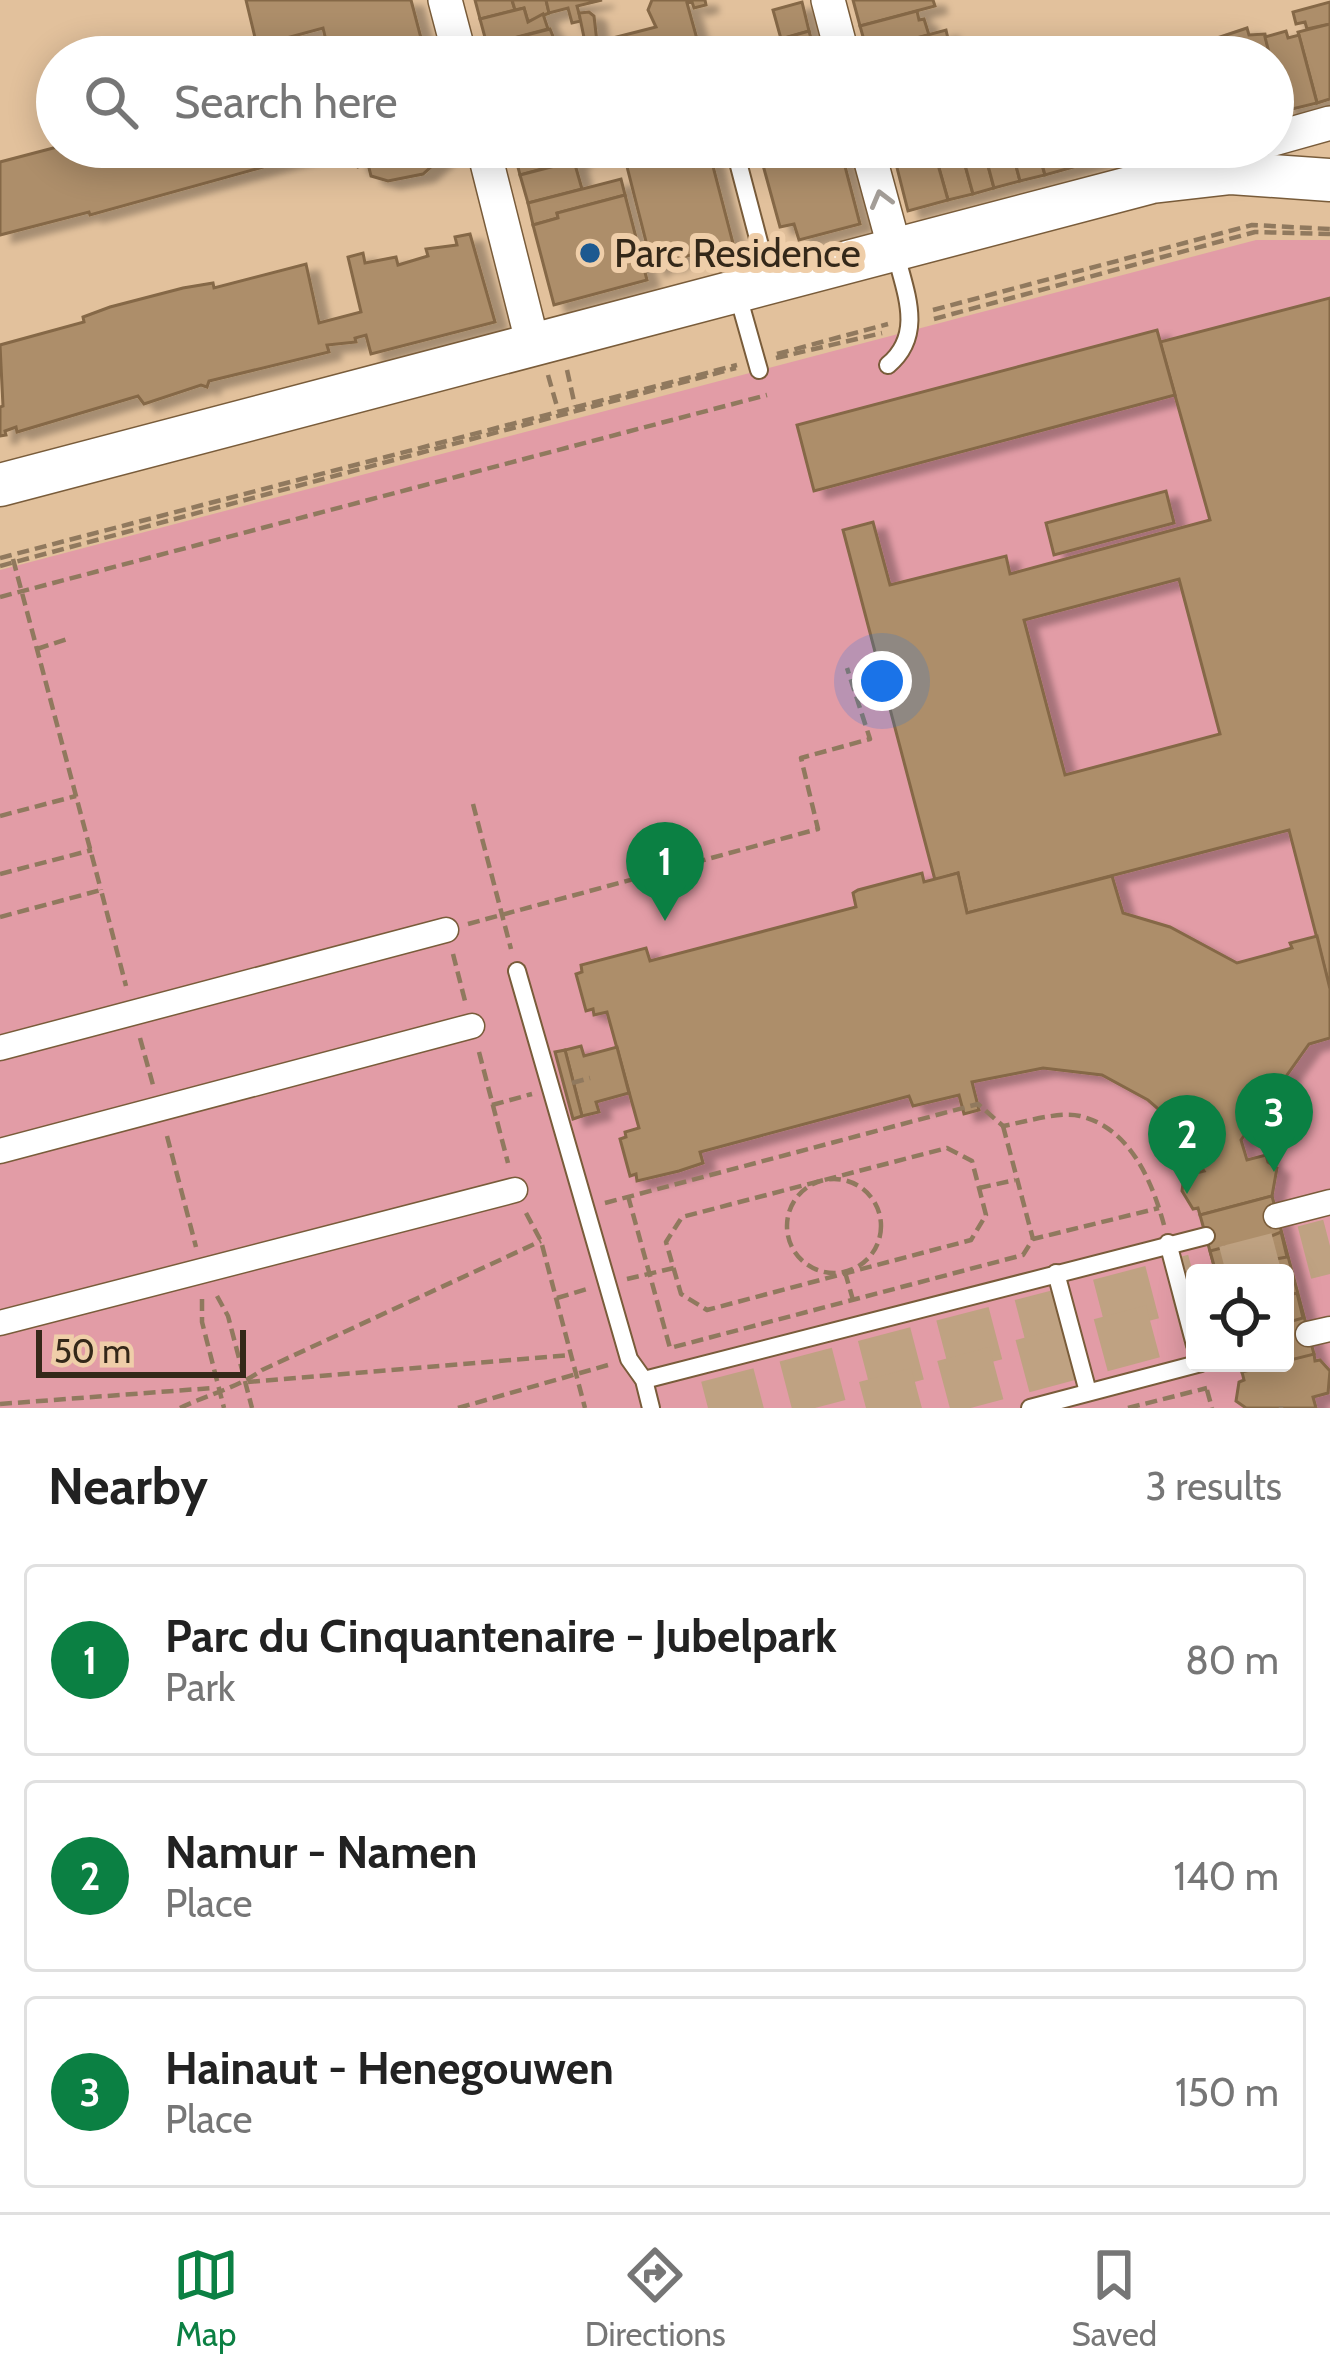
<!DOCTYPE html>
<style>
:root{--surface:#fff;--page:#f2f2f2;--text:#222;--muted:#767676;--line:#e0e0e0;--accent:#0b8043}
body{margin:0;font-family:Cabin,sans-serif;background:var(--page);color:var(--text)}
.controls{position:absolute;right:36px;bottom:36px;display:grid;overflow:hidden;border-radius:12px;box-shadow:0 6px 30px #0003}
.controls button{width:108px;height:108px;display:grid;place-items:center;padding:0;border:0;border-bottom:3px solid var(--line);background:var(--surface);color:var(--text);font:60px sans-serif}
.scale{position:absolute;left:36px;bottom:30px;width:210px;box-sizing:border-box;padding-left:12px;border:6px solid #342819;border-top:0;font-size:33px;line-height:42px;white-space:nowrap;color:#342819;-webkit-text-stroke:9px #efcea9;paint-order:stroke}
.you{position:absolute;left:882px;top:681px;width:42px;height:42px;margin:-30px;border:9px solid #fff;border-radius:50%;background:#1a73e8;box-shadow:0 0 0 18px #1a73e833}
.badge{display:grid;place-items:center;width:78px;height:78px;border-radius:50%;background:var(--accent);color:#fff;font-size:39px;font-weight:700}
.pin{position:absolute;translate:-50% -99px;filter:drop-shadow(0 3px 6px #0008)}
.pin::after{content:'';position:absolute;top:63px;width:42px;height:36px;background:inherit;clip-path:polygon(0 0,100% 0,50% 100%)}
.list{margin:0;padding:0;list-style:none}
h2{display:flex;justify-content:space-between;align-items:center;height:156px;margin:0;padding:0 48px;font-size:51px}
h2 small{font-size:39px;font-weight:400;color:var(--muted)}
.list li{display:grid;grid-template-columns:78px 1fr auto;gap:36px;align-items:center;box-sizing:border-box;height:192px;margin:0 24px 24px;padding:0 24px;border:3px solid var(--line);border-radius:12px}
.list b{display:block;font-size:45px;white-space:nowrap}
.list p{margin:0;font-size:39px;white-space:nowrap;color:var(--muted)}
.list em{font-size:39px;font-style:normal;color:var(--muted)}
.icon{flex:none;width:66px;height:66px;fill:none;stroke:currentColor;stroke-width:2;stroke-linecap:round;stroke-linejoin:round}
.map{position:relative;flex:none;width:1330px;height:1408px;overflow:hidden}
.search{position:absolute;background:var(--surface);box-shadow:0 6px 30px #0003;left:36px;right:36px;top:36px;height:132px;display:flex;align-items:center;gap:30px;box-sizing:border-box;padding:0 42px;border-radius:66px;color:var(--muted);font-size:45px}
.sheet{height:804px;background:var(--surface)}
nav{display:flex;justify-content:space-around;align-items:center;box-sizing:border-box;height:168px;border-top:3px solid var(--line);background:var(--surface);font-size:33px;color:var(--muted)}
nav a{display:grid;justify-items:center;gap:6px}
nav .on{color:var(--accent)}
.map>svg:first-child{display:block}
.green{fill:#e29ca6;fill-rule:evenodd}
.building{fill:#ad8e6a;stroke:#856846;stroke-width:3;fill-rule:evenodd;filter:url(#shadow)}
.lines{fill:none;stroke-linecap:round;stroke-linejoin:round}
.trunk-tunnel{stroke:#bfa282;stroke-width:54;stroke-dasharray:54 27;stroke-linecap:butt}
.service-casing{stroke:#795c3a;stroke-width:20}
.pedestrian-casing{stroke:#795c3a;stroke-width:27}
.minor-casing{stroke:#795c3a;stroke-width:36}
.tertiary-casing{stroke:#795c3a;stroke-width:45}
.path{stroke:#90795e;stroke-width:4.5;stroke-dasharray:12 6;stroke-linecap:butt}
.service{stroke:#fff;stroke-width:16}
.pedestrian{stroke:#fff;stroke-width:24}
.minor{stroke:#fff;stroke-width:33}
.tertiary{stroke:#fff;stroke-width:42}
.oneway{stroke:#a49e98}
.poi-dot{fill:#1d5990;stroke:#efcea9;stroke-width:4.5}
.labels{text-anchor:middle;stroke-width:12;stroke-linejoin:round;paint-order:stroke}
.poi-label{font-size:39px;fill:#342819;stroke:#efcea9;text-anchor:start}
</style>
<div class="map">
<svg width="1330" height="1408" viewBox="0 0 1330 1408">
<defs>
<filter id="shadow"><feDropShadow dx="12" dy="7" stdDeviation="3" flood-color="#0004"/></filter>
</defs>
<rect width="100%" height="100%" fill="#e2c19c"/>
<path class="green" d="M 1256,240 L 1330,240 L 1330,1408 L 0,1408 L 0,570 ZM 1195,1273 L 1285,1273 L 1285,1363 L 1195,1363 Z"/>
<g class="building">
<polygon points="246,0 411,0 426,57 330,57 323,28 257,46"/>
<polygon points="475,0 512,0 515,10 480,19"/>
<polygon points="512,0 546,0 549,13 528,22 524,8 515,10"/>
<polygon points="546,0 602,0 577,6 581,21 572,23 568,8 549,13"/>
<polygon points="705,0 706,5 694,8 692,2 687,3 702,57 588,57 579,13 589,12 594,16 597,42 656,27 648,10 652,0"/>
<polygon points="853,0 933,0 935,6 860,26"/>
<polygon points="802,2 809,31 781,39 773,10"/>
<polygon points="1330,2 1330,24 1307,29 1305,22 1296,24 1293,12"/>
<polygon points="524,8 528,22 543,14 548,29 487,45 480,19"/>
<polygon points="917,11 919,20 924,19 929,35 867,51 860,26"/>
<polygon points="1330,24 1330,99 1317,103 1298,32"/>
<polygon points="1247,28 1249,35 1265,34 1270,57 1216,57 1211,40"/>
<polygon points="550,29 561,56 490,57 487,45"/>
<polygon points="946,30 949,43 916,50 918,57 868,57 867,51"/>
<polygon points="809,31 816,57 786,57 781,39"/>
<polygon points="1286,31 1288,38 1299,35 1317,103 1284,111 1265,37"/>
<polygon points="1211,40 1216,57 1150,57"/>
<polygon points="57,147 320,147 321,151 90,215 89,212 0,235 0,162"/>
<polygon points="352,147 438,147 441,158 423,174 388,181 371,176 368,164 358,167"/>
<polygon points="532,147 576,147 579,159 520,175 514,152"/>
<polygon points="622,147 708,147 734,247 729,245 713,253 712,250 674,259 675,263 656,264 658,267 653,269"/>
<polygon points="758,147 840,147 860,224 799,240 794,224 780,227"/>
<polygon points="933,147 960,147 973,194 948,200"/>
<polygon points="933,147 948,200 908,211 892,148"/>
<polygon points="960,147 983,147 994,188 973,194"/>
<polygon points="983,147 1011,147 1020,181 994,188"/>
<polygon points="1011,147 1037,147 1045,175 1020,181"/>
<polygon points="1037,147 1103,147 1106,158 1045,175"/>
<polygon points="574,161 582,189 528,203 520,175"/>
<polygon points="621,179 625,195 557,213 558,218 533,225 528,203"/>
<polygon points="625,195 647,280 554,305 533,225 558,218 557,213"/>
<polygon points="470,234 495,322 371,354 366,335 355,338 356,342 327,345 329,352 209,381 207,387 201,385 144,404 138,396 17,432 16,427 5,431 6,435 0,436 0,407 3,406 0,345 84,322 83,317 110,307 183,288 213,283 214,288 306,264 319,323 361,312 348,257 363,253 365,263 396,257 398,265 428,256 426,249 457,245 455,237"/>
<path d="M 1330,298 L 1330,989 L 1289,830 L 967,913 L 958,873 L 935,880 L 843,530 L 873,522 L 890,585 L 1006,556 L 1010,574 L 1210,520 L 1160,342 ZM 1179,579 L 1220,734 L 1065,775 L 1024,620 Z"/>
<polygon points="1157,330 1175,395 814,491 797,425"/>
<polygon points="1166,491 1174,523 1054,555 1046,523"/>
<polygon points="922,873 924,882 958,873 967,913 1112,876 1123,913 1170,927 1237,963 1292,948 1290,943 1317,936 1330,989 1330,1038 1309,1044 1241,1140 1247,1160 1266,1155 1268,1162 1277,1168 1272,1196 1200,1215 1198,1208 1193,1209 1182,1191 1184,1176 1204,1171 1172,1121 1148,1100 1102,1075 1043,1068 972,1082 979,1110 964,1114 959,1095 913,1106 909,1096 700,1152 703,1163 679,1171 637,1181 636,1174 630,1176 620,1139 626,1137 625,1132 639,1128 607,1012 594,1015 593,1009 586,1011 576,974 582,972 581,965 646,948 650,961 856,907 853,893 858,890"/>
<polygon points="581,1046 584,1056 617,1047 629,1093 596,1102 599,1112 582,1116 565,1050"/>
<polygon points="565,1050 582,1116 573,1119 555,1052"/>
<polygon points="1272,1196 1314,1354 1300,1361 1242,1372 1240,1363 1285,1363 1285,1273 1216,1273 1200,1215"/>
<polygon points="1281,1232 1287,1257 1264,1261 1259,1241"/>
<polygon points="1225,1247 1233,1248 1239,1267 1216,1273 1210,1251"/>
<polygon points="1297,1293 1303,1318 1289,1322 1285,1320 1285,1296"/>
<polygon points="1314,1354 1315,1361 1320,1360 1330,1371 1328,1393 1313,1397 1316,1408 1246,1408 1236,1401 1239,1382 1244,1380 1242,1372"/>
</g>
<g class="lines">
<g class="trunk-tunnel">
<polyline points="1226,1273 1330,1246"/>
<polyline points="708,1408 1195,1281"/>
<polyline points="866,1408 1195,1320"/>
</g>
<g class="service-casing">
<g id="service">
<polyline points="734,147 769,280"/>
<polyline points="737,292 759,370"/>
<path d="M 888,365 C 925,334 905,292 895,251"/>
<polyline points="517,971 629,1359 644,1380 651,1408"/>
<polyline points="1168,1243 1195,1345"/>
<polyline points="1056,1273 1088,1392"/>
<polyline points="644,1380 1206,1236"/>
<polyline points="1030,1408 1201,1363"/>
</g>
</g>
<g class="pedestrian-casing">
<g id="pedestrian">
<polyline points="0,1048 446,930"/>
<polyline points="0,1151 472,1026"/>
<polyline points="1276,1216 1330,1202"/>
<polyline points="0,1323 515,1190"/>
<polyline points="1308,1334 1330,1329"/>
</g>
</g>
<g class="minor-casing">
<g id="minor">
<polyline points="445,0 460,57"/>
<polyline points="828,0 843,57"/>
<polyline points="1273,139 1330,123"/>
<polyline points="483,147 533,345"/>
<polyline points="867,147 895,250"/>
<polyline points="1231,173 1231,158 1248,147"/>
</g>
</g>
<g class="tertiary-casing">
<polyline id="tertiary" points="0,485 1152,182 1231,173 1330,180"/>
</g>
<g class="path">
<polyline points="933,310 1252,225 1330,229"/>
<polyline points="934,319 1255,232 1330,234"/>
<polyline points="777,354 888,324"/>
<polyline points="776,358 882,333"/>
<polyline points="567,370 575,406"/>
<polyline points="548,375 558,410"/>
<polyline points="0,558 737,365"/>
<polyline points="13,559 101,890"/>
<polyline points="0,566 736,368"/>
<polyline points="0,597 767,395"/>
<polyline points="37,649 67,639"/>
<polyline points="473,804 511,949"/>
<polyline points="0,816 76,796"/>
<polyline points="0,874 92,850"/>
<polyline points="0,917 101,890 126,986"/>
<polyline points="468,924 818,829 801,758 870,739 847,668"/>
<polyline points="453,954 465,1001"/>
<polyline points="140,1038 153,1085"/>
<polyline points="479,1052 508,1163"/>
<polyline points="572,1083 590,1078"/>
<polyline points="492,1105 532,1094"/>
<polyline points="1003,1126 1033,1239"/>
<polyline points="167,1136 196,1247"/>
<polygon points="947,1148 972,1161 986,1215 971,1240 707,1310 681,1294 666,1242 682,1217"/>
<circle cx="834" cy="1226" r="47"/>
<polyline points="979,1188 1015,1180"/>
<polyline points="628,1196 670,1348 1023,1255 1033,1239 1159,1208"/>
<path d="M 605,1203 L 978,1104 L 1003,1126 C 1025,1122 1059,1111 1080,1116 C 1130,1128 1152,1181 1164,1225"/>
<polyline points="526,1213 541,1241 585,1408"/>
<polyline points="845,1272 853,1300"/>
<polyline points="627,1279 674,1268"/>
<polyline points="217,1296 228,1316 252,1408"/>
<polyline points="557,1298 587,1289"/>
<polyline points="202,1299 202,1322 224,1408"/>
<polyline points="248,1382 571,1355"/>
<polyline points="1207,1390 1212,1408"/>
<polyline points="0,1404 213,1388"/>
<polyline points="1281,1406 1281,1408"/>
<path d="M 180,1408 C 207,1395 239,1387 262,1370 L 541,1241"/>
<polyline points="458,1408 608,1365"/>
<polyline points="1128,1408 1207,1388"/>
</g>
<use href="#service" class="service"/>
<use href="#pedestrian" class="pedestrian"/>
<use href="#minor" class="minor"/>
<use href="#tertiary" class="tertiary"/>
</g>
<defs><path id="oneway-chevron" d="M-2-3.5L2.5 0L-2 3.5" fill="none" stroke-width="1.6" stroke-linecap="round" stroke-linejoin="round" transform="scale(3)"/></defs>
<use class="oneway" href="#oneway-chevron" transform="translate(881 199) rotate(-105)"/>
<circle class="poi-dot" cx="590" cy="253" r="12"/>
<g class="labels">
<g class="poi-label">
<text x="614" y="267">Parc Residence</text>
</g>
</g>
</svg>
<div class="controls">
<button><svg class="icon" aria-label="locate" viewBox="0 0 24 24"><circle cx="12" cy="12" r="6"/><path d="M12 2v4M12 18v4M2 12h4M18 12h4"/></svg></button>
</div>
<div class="scale">50 m</div>
<div class="you"></div>
<div class="pin badge" style="left:665px;top:921px">1</div>
<div class="pin badge" style="left:1187px;top:1194px">2</div>
<div class="pin badge" style="left:1274px;top:1172px">3</div>
<div class="search"><svg class="icon" aria-label="search" viewBox="0 0 24 24"><circle cx="10" cy="10" r="6"/><path d="M15 15l6 6"/></svg>Search here</div>
</div>
<section class="sheet">
<h2>Nearby<small>3 results</small></h2>
<ul class="list">
<li><span class="badge">1</span><div><b>Parc du Cinquantenaire - Jubelpark</b><p>Park</p></div><em>80 m</em></li>
<li><span class="badge">2</span><div><b>Namur - Namen</b><p>Place</p></div><em>140 m</em></li>
<li><span class="badge">3</span><div><b>Hainaut - Henegouwen</b><p>Place</p></div><em>150 m</em></li>
</ul>
</section>
<nav>
<a class="on"><svg class="icon" aria-label="map" viewBox="0 0 24 24"><path d="M3 6l6-2 6 2 6-2v14l-6 2-6-2-6 2zM9 4v14M15 6v14"/></svg>Map</a>
<a><svg class="icon" aria-label="directions" viewBox="0 0 24 24"><path d="M12 3l9 9-9 9-9-9zM9 14v-3h6M13 9l2 2-2 2"/></svg>Directions</a>
<a><svg class="icon" aria-label="saved" viewBox="0 0 24 24"><path d="M7 4h10v16l-5-4-5 4z"/></svg>Saved</a>
</nav>
